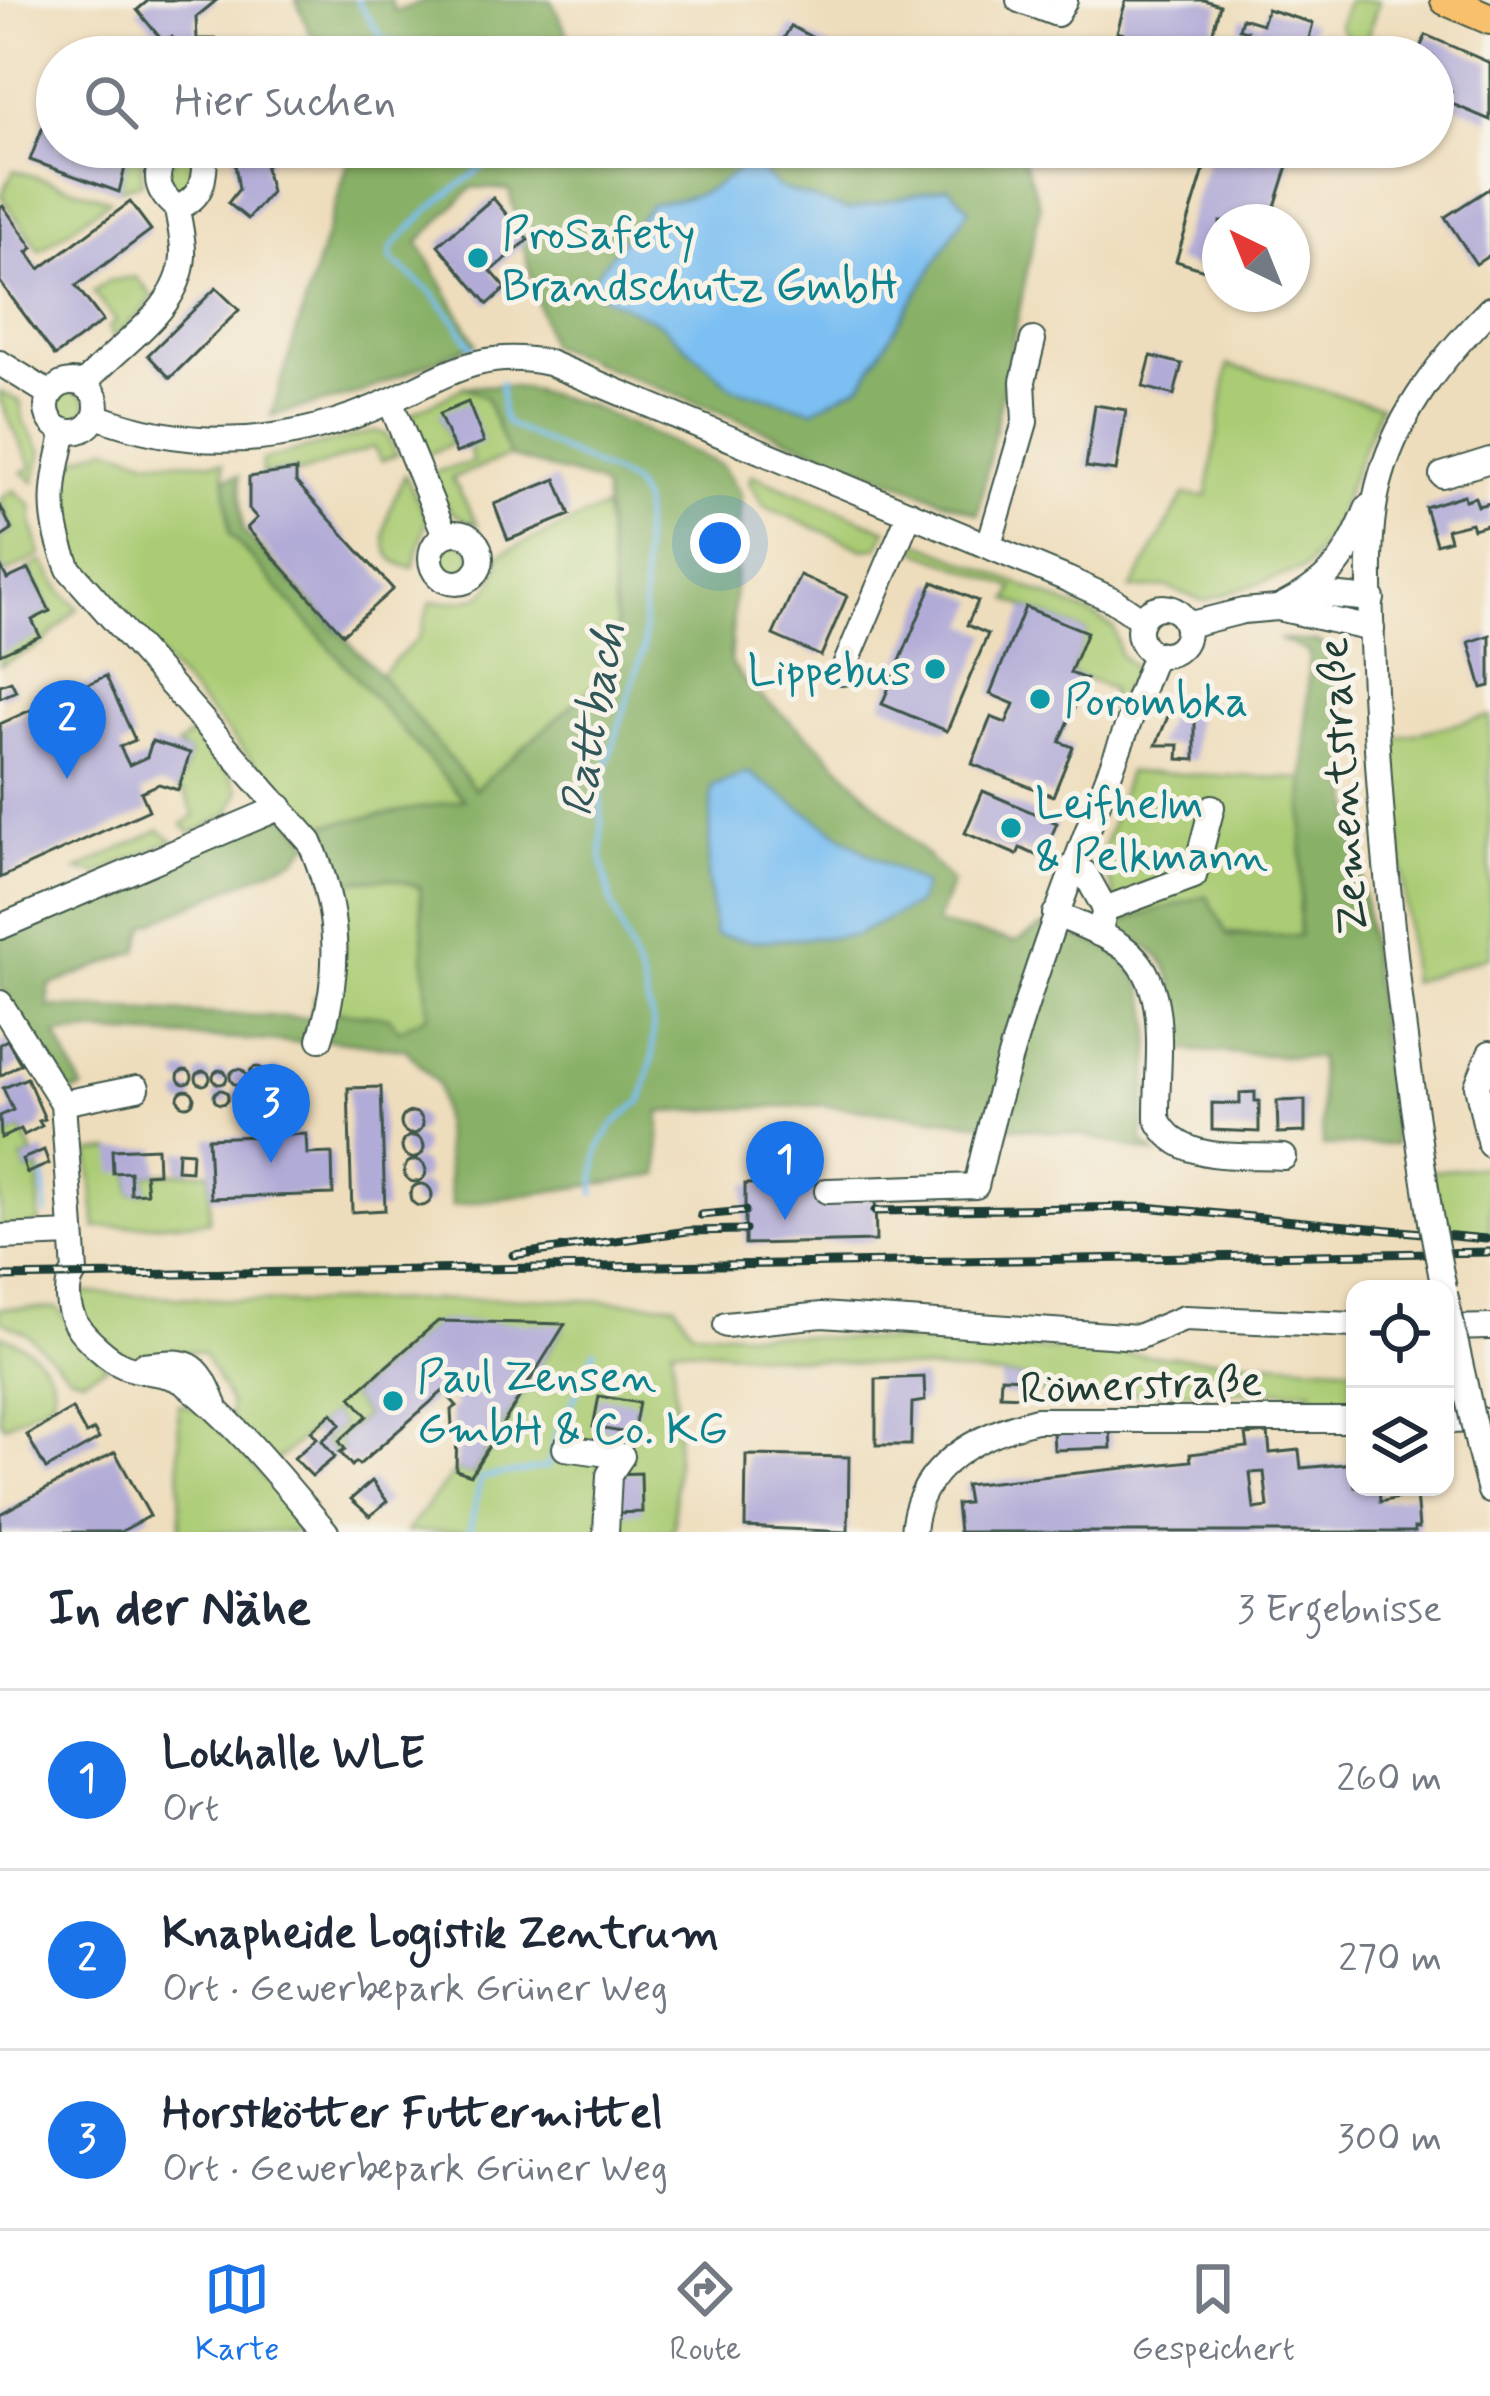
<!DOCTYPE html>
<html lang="de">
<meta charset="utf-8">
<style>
:root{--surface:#fff;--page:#f6f6f7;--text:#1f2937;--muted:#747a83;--line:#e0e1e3;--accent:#1a73e8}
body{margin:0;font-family:Mynerve,sans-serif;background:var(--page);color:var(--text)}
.controls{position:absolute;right:36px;bottom:36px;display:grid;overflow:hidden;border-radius:24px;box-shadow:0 3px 9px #0004}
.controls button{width:108px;height:108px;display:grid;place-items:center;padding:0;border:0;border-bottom:3px solid var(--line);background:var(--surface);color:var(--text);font:60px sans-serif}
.compass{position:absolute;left:1202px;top:204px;width:108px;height:108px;border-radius:50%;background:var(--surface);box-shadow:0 3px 9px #0004;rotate:317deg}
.you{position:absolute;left:720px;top:543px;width:42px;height:42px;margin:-30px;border:9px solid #fff;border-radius:50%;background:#1a73e8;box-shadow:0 0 0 18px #1a73e833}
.badge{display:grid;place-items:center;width:78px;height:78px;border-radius:50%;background:var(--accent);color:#fff;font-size:39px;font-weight:700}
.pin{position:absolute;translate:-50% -99px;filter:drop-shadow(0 3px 6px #0008)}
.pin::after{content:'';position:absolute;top:63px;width:42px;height:36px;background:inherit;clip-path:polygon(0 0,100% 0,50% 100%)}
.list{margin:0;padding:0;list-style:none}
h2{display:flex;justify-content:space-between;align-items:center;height:156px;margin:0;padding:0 48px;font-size:51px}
h2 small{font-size:39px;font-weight:400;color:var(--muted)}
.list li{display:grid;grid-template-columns:78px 1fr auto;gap:36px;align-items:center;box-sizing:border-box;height:180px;padding:0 48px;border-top:3px solid var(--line)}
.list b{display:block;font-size:45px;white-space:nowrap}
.list p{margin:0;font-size:39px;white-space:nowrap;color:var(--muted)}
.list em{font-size:39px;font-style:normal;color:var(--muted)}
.icon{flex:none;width:66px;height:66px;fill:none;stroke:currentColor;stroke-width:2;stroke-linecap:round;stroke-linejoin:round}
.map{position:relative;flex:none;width:1490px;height:1532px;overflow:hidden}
.search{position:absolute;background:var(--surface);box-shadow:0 3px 9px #0004;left:36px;right:36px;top:36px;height:132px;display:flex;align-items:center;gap:30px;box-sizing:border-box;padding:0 42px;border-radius:66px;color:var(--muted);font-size:45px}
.sheet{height:696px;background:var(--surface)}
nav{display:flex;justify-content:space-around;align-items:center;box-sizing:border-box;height:168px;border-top:3px solid var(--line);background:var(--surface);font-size:33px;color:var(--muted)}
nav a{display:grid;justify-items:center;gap:6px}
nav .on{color:var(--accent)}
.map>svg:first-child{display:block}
.green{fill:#abcc74;stroke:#658454;stroke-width:3}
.forest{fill:#88b066;stroke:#54764d;stroke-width:3}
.water{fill:#7cbff2;stroke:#4e7e93;stroke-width:3}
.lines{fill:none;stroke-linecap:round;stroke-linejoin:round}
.stream{stroke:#7cbff2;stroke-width:4.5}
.building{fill:#b1abd7;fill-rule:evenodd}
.minor-casing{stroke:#3e5548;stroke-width:28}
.major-casing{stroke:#3e5548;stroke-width:34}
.minor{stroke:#fff;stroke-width:24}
.major{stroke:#f8bf6c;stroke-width:30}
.rail-casing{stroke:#1f3d34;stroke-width:9}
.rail{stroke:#f7f3e8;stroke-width:4.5;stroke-dasharray:14;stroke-linecap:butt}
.minor-bridge-casing{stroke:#3e5548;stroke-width:28;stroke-linecap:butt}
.minor-bridge{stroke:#fff;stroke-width:24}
.culture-dot{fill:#0f9aa8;stroke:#f7f3e8;stroke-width:4.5}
.labels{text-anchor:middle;stroke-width:10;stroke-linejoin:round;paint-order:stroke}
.culture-label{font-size:45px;fill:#0d838f;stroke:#f7f3e8;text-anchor:start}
.street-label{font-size:45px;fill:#1f3d34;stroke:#f7f3e8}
.water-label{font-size:48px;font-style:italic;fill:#32575a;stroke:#f7f3e8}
</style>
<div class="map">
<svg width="1490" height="1532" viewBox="0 0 1490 1532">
<rect width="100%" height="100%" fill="#f7f3e8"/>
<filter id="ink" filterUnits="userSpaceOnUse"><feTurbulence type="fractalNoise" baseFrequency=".00833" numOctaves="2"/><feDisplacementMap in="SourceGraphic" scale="24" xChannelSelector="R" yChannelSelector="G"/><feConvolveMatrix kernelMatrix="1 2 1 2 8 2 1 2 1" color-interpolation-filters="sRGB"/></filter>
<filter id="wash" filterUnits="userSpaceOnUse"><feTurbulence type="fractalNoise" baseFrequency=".004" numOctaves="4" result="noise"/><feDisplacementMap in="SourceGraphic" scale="48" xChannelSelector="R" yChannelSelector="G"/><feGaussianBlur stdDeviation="2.7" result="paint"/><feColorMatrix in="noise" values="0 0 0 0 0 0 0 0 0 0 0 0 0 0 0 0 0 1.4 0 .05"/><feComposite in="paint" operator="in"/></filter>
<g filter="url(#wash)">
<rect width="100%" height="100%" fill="#eeddbc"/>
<g class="green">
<polygon points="1348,0 1379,0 1364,46 1347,37 1339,25"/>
<polygon points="186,147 194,147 190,185 182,190 172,188 166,169"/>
<polygon points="140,149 149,154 142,160 142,183 119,189 127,158"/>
<polygon points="14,170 110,200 40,251 1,196"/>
<polygon points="136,277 153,297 141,313 113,337 108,328 116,321 93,292 108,281"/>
<polygon points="1228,365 1380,406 1331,531 1306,568 1203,601 1166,587 1131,589 1184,495 1207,496"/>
<path d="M 465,387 L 486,398 L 509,456 L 452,478 L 478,525 C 447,516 442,502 431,473 L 473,462 L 469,448 L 440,414 L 452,444 L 424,456 L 409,423 L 413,413 Z"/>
<polygon points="0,392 20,401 24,423 42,451 34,482 22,472 32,467 0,401"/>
<circle cx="72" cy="407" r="15"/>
<polygon points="375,431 385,434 397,454 382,461 373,447 298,474 296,470 262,474 262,460"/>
<polygon points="107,447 149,460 223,463 230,534 465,801 312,827 83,570 63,526 67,462"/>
<path d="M 405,475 L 427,519 L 413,568 C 364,560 391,503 405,475 Z"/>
<polygon points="752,475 887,530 878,547 864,549 764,506 749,482"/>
<polygon points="14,490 31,505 32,523 41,555 4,574 0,565 0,538 12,530 0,499"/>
<path d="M 604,508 L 620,665 L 475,790 L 380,675 L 419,637 L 431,602 C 469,602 498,602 500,554 Z"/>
<circle cx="456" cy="558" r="16"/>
<polygon points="918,542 1093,615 1114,628 1120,655 1142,674 1124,714 1107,707 1112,689 1070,673 1086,632 1009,600 1014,588 915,550"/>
<polygon points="43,561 61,591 78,608 42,644 0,665 0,654 32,620 50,610 29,569"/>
<polygon points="1490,716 1490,956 1411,982 1393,739"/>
<polygon points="193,733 230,775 239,791 229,814 191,833 182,824 195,816 185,793 178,790 190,754 177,746"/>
<polygon points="1128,772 1304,779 1299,937 1108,926 1114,892 1100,860"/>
<polygon points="160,830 173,840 98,874 77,870"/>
<polygon points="368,878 398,879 420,887 428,1015 399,1031 329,1011 344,948 337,882"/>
<polygon points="21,1129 33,1154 22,1159 27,1172 39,1168 39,1225 0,1230 0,1135 2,1138"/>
<polygon points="112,1150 130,1172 131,1194 146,1193 145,1174 210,1172 209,1221 96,1228 89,1152"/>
<polygon points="1490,1166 1490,1235 1440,1229 1430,1171"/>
<polygon points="67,1292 295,1303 524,1298 675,1304 692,1330 1355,1367 1355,1403 1313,1402 1312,1390 1044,1395 1025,1378 672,1347 677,1430 674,1528 670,1532 406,1532 456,1470 472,1475 564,1326 438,1322 351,1397 365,1416 337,1440 343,1448 335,1454 324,1440 342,1425 332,1413 270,1466 231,1423 230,1402 203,1353 175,1350 125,1367 112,1360"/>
<polygon points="0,1308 57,1308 107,1366 83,1378 70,1375 26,1333 0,1320"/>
<path d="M 0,1335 C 29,1345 58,1366 53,1399 L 4,1426 L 0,1419 Z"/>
<polygon points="178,1404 204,1411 312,1532 178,1532 181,1527"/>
</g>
<g class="forest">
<polygon points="296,0 391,0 395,12 427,0 551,0 579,57 321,57"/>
<polygon points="353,147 1019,147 1040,206 978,514 549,345 509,190 473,187 418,242 476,343 360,393 271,416"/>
<path d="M 499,385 L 528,389 L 589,406 L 721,465 L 741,495 L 730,662 L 748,686 L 818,744 L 952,882 L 936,924 L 1016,942 L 1043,926 C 1067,935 1104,943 1122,959 C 1173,1004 1140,1085 1143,1142 L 1155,1154 L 1082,1135 L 821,1105 L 660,1112 L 659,1175 L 452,1206 L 438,1084 L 405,1049 L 320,1039 L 329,1011 L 389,1017 L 399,1030 L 428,1015 L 420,887 L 389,878 L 337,882 L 312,827 L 464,800 L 230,534 L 225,478 L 239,476 L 243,531 L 380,675 L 475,789 L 620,664 L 604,489 L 596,482 L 509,456 L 486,398 L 465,387 Z"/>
<path d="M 1278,639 L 1318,642 L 1341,656 L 1348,773 L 1395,1144 L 1323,1146 L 1319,1058 L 1165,1049 C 1182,976 1178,957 1108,926 L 1207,895 L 1228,936 L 1299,936 L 1309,652 Z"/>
<polygon points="281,808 310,842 297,858 145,926 138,951 49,986 49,1007 311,1018 315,996 333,996 309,1043 88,1032 56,1035 83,1089 58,1095 0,986 0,936"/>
</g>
<g class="water">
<path d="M 749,158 L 777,187 L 848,210 L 948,187 L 969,208 L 861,384 L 813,410 L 733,388 L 660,323 L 596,293 L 594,277 L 651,204 C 695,197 717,193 749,158 Z"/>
<polygon points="748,772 865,852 924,885 917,904 854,936 752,941 715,935 708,878 712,787"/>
</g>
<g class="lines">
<g class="stream">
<polyline points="357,0 380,35 411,57"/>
<polyline points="473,349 456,322 431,292 391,260 392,247 428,210 483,167 491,156 490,147"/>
<path d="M 501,382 L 502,413 L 507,424 L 632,483 L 643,503 L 644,648 L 606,768 L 601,797 L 602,861 L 611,902 L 642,981 L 653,1023 L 653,1056 L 642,1101 C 600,1131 596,1145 594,1194"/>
<polyline points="44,1174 46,1214"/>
<polyline points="469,1532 481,1478 548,1467 559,1419 568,1412 595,1350"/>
</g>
</g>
<g id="blocks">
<g class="building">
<polygon points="149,0 217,0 196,17 197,39 217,39 215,57 171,57 168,48 175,45 172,37 162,40 137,10"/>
<polygon points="1126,0 1204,0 1220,5 1206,57 1136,57 1141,39 1117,32"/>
<polygon points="1267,9 1313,23 1309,38 1326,43 1321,57 1239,57 1247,31 1239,29 1242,18 1262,24"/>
<polygon points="791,26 849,57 773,57"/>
<polygon points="1426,35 1490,63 1490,120 1447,102 1451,92 1433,85 1433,57 1416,57"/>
<polygon points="57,90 57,147 100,147 128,155 119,192 30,160"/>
<polygon points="242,147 280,147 265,167 271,192 248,219 228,203 239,189 234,158"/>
<polygon points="1211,147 1294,147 1270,222 1220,222 1220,275 1176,261"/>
<polygon points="1490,188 1490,255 1476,264 1445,217"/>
<polygon points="493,198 528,240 491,271 506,288 488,304 438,245"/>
<polygon points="130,202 151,230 76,286 103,321 55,356 0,282 0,208 3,206 33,248 27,252 40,269"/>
<polygon points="216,288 239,310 170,378 148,355"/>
<polygon points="1151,356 1182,364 1174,395 1143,387"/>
<polygon points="468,402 484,442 456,453 439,414"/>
<polygon points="1095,405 1126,410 1116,471 1086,467"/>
<polygon points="296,470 296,482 393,589 343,634 247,528 257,518 249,509 249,477"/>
<polygon points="556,479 570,515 508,540 494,504"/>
<polygon points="1464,495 1465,500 1475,497 1478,506 1490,503 1490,524 1473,529 1471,523 1447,529 1450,540 1436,544 1425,507"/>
<polygon points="0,505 12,530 0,538"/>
<polygon points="0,565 7,579 29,569 50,611 32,620 40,636 0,654"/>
<polygon points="800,575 847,596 821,656 773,635"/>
<polygon points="933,582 978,601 967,625 988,634 947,731 882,704"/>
<polygon points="1025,607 1087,632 1070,673 1086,679 1060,742 1073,747 1053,796 972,764 991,717 1006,723 1014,704 990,694"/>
<polygon points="1490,635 1490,686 1482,688 1469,642"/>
<polygon points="106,676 135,740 120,747 129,765 147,757 152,741 190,753 178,790 159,784 141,792 149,810 0,878 0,724"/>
<polygon points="11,681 16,691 0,698 0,685"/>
<polygon points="1174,702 1195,702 1195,760 1178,759 1179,745 1156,745"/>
<polygon points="983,791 1057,823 1042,858 1020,848 1017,855 965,833"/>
<polygon points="7,1040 21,1064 0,1076 0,1044"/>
<circle cx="257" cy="1075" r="8"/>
<circle cx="275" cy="1075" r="7"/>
<circle cx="238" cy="1077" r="8"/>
<circle cx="185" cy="1077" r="7"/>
<circle cx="220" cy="1077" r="7"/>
<circle cx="203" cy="1078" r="7"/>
<polygon points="27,1078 45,1119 39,1121 42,1126 24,1135 21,1129 1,1138 0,1116 13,1110 3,1088"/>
<circle cx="277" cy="1094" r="7"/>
<polygon points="381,1087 385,1210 352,1212 348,1088"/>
<circle cx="258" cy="1095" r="7"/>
<circle cx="240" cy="1096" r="7"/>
<circle cx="221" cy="1097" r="7"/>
<circle cx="186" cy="1098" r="8"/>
<polygon points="1255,1092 1255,1101 1259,1101 1259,1132 1212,1130 1212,1103 1240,1104 1240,1093"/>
<polygon points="1305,1100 1305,1132 1278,1133 1277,1101"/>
<circle cx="412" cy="1123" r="11"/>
<polygon points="306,1134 307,1154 332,1153 333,1194 211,1198 208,1138"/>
<circle cx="413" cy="1147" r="11"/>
<polygon points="157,1148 158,1173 145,1174 147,1193 131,1194 130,1172 113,1173 112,1150"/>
<polygon points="44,1150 49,1164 27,1173 22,1159"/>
<polygon points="178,1151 192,1152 191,1171 177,1170"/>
<circle cx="415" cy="1171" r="11"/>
<polygon points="817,1183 818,1200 875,1199 876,1241 745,1244 745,1184"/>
<circle cx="421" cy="1195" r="11"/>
<polygon points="438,1321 565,1324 471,1475 456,1470 457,1428 452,1428 451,1410 457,1406 443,1391 359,1465 356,1462 352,1466 340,1452 345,1449 339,1441 367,1416 351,1397"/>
<polygon points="924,1377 925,1401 912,1403 911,1445 876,1445 876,1379"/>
<polygon points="1001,1377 1025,1378 1024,1396 1000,1395"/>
<polygon points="599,1396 639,1403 633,1434 593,1427"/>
<polygon points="72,1409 86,1434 94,1430 99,1439 46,1469 27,1435"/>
<polygon points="332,1413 341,1424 322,1441 335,1457 312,1476 294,1458 317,1438 311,1431"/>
<polygon points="1110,1429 1111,1448 1054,1450 1053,1432"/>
<path d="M 1268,1433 L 1270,1453 L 1299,1450 L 1301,1468 L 1355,1463 L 1355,1487 L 1379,1487 L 1380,1502 L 1416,1494 L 1419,1528 L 1414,1528 L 1415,1532 L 959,1532 L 956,1504 L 968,1503 L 965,1485 L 1191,1461 L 1190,1454 L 1248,1447 L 1246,1435 ZM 1264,1472 L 1268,1507 L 1254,1509 L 1250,1473 Z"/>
<polygon points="115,1452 150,1516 120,1532 0,1532 0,1514"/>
<polygon points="746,1455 849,1457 848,1532 745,1527"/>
<polygon points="641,1473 642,1512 613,1513 612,1474"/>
<polygon points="372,1481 387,1501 370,1516 351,1499"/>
</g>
</g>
</g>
<g filter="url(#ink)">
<use href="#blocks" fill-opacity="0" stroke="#3e5548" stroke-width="3"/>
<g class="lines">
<g class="minor-casing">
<g id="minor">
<polyline points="1019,0 1057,14 1065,0"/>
<path d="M 177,208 C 207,196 204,174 205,147"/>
<polyline points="0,363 50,394"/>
<circle cx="72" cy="407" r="25"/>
<path d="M 84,384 C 117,345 180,312 183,256 C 184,241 179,223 177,208 C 152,189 152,167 175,147"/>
<polyline points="390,401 445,535"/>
<path d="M 96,416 C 196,454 295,445 392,400 C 448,374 483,348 549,363 L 1067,579 L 1113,600 L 1142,620"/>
<path d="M 65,431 C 52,486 46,515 69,569 L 310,842 C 339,908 342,971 320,1039"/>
<polyline points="1442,475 1490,460"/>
<circle cx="456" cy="558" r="25"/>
<polyline points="989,545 1025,422 1023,381 1033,340"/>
<polyline points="1308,593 1372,599"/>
<circle cx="1163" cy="631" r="24"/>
<path d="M 1278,608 C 1329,583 1347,560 1368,507"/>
<polyline points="1187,625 1243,611 1278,608 1372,629"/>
<polyline points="842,673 910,513"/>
<polyline points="1073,866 1085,873 1105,909"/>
<path d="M 1055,914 C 1078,924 1103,933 1124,948 C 1173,982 1156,1064 1157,1118 C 1178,1165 1240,1154 1284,1157"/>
<polyline points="0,927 281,807"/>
<polyline points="1099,934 1105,909 1194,876 1212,807"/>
<path d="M 0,1003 L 63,1103 L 75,1272 C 64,1285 67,1309 76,1324 C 85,1338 109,1360 124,1366 C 144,1374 169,1371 186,1384 C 240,1426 281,1480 326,1532"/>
<polyline points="1490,1053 1477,1086 1490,1145"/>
<polyline points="63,1103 137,1088"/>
<path d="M 827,1191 L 976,1186 C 1017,1003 1088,829 1155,655"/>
<path d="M 1431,1221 C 1402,1037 1380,853 1373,667 C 1371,610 1364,531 1381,476 C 1400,410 1443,357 1490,309"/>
<polyline points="0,1237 71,1234"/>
<polyline points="726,1325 822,1315 1138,1337 1184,1318 1355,1325"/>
<polyline points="1445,1328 1490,1327"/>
<path d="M 143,1365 C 190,1359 197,1360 215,1405"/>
<polyline points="1445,1421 1490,1420"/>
<polyline points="565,1448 622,1456 609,1475 606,1532"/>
<polyline points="1479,1449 1490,1491"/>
<path d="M 913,1532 C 918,1464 978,1435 1036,1420 L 1355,1420"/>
</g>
</g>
<g class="major-casing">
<polyline id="major" points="1446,0 1490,19"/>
</g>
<use href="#minor" class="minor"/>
<use href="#major" class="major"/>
<g class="rail-casing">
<g id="rail">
<polyline points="875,1211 1145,1207 1486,1239"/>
<polyline points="701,1215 745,1211"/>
<polyline points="513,1255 688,1231 745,1230"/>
<polyline points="0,1277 1490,1252"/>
</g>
</g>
<use href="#rail" class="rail"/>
<g class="minor-bridge-casing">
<g id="minor-bridge">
<polyline points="1431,1221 1444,1289"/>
<polyline points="1445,1294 1479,1449"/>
</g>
</g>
<use href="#minor-bridge" class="minor-bridge"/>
</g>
</g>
<g class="culture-dot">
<circle cx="478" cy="258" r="12"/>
<circle cx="935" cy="669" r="12"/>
<circle cx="1040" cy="699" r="12"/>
<circle cx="1011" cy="828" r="12"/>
<circle cx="393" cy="1401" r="12"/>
</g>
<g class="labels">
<g class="culture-label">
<text x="502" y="248">ProSafety<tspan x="502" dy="52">Brandschutz GmbH</tspan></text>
<text x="911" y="685" text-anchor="end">Lippebus</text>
<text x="1064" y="715">Porombka</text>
<text x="1035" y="818">Leifhelm<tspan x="1035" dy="52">&amp; Pelkmann</tspan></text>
<text x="417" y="1391">Paul Zensen<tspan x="417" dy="52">GmbH &amp; Co. KG</tspan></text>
</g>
<g class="street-label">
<text transform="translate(1341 786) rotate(-94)" y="16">Zementstraße</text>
<text transform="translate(1141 1383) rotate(-2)" y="16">Römerstraße</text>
</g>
<g class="water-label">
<text transform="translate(591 719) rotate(-80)" y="17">Rattbach</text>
</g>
</g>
</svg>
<div class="controls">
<button><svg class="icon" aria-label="locate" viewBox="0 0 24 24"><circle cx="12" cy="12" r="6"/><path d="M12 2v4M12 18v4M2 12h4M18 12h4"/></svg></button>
<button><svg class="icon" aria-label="layers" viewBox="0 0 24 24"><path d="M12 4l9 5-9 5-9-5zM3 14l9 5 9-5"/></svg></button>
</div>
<svg class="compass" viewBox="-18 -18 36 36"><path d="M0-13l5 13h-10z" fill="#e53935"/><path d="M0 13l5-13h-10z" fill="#747a83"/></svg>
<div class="you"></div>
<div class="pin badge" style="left:785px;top:1220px">1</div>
<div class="pin badge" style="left:67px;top:779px">2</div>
<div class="pin badge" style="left:271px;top:1163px">3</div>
<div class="search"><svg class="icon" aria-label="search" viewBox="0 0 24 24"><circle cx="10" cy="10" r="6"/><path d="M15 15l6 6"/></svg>Hier suchen</div>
</div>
<section class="sheet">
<h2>In der Nähe<small>3 Ergebnisse</small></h2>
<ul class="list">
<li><span class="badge">1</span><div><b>Lokhalle WLE</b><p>Ort</p></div><em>260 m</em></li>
<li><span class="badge">2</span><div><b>Knapheide Logistik Zentrum</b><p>Ort · Gewerbepark Grüner Weg</p></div><em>270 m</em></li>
<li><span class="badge">3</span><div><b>Horstkötter Futtermittel</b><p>Ort · Gewerbepark Grüner Weg</p></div><em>300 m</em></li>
</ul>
</section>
<nav>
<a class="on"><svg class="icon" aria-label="map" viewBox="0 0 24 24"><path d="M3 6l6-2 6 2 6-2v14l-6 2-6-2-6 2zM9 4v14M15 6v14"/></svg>Karte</a>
<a><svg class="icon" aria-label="directions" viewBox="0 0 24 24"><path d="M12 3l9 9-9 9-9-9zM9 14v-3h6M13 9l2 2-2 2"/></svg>Route</a>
<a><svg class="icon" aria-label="saved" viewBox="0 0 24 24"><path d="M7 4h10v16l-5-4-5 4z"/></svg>Gespeichert</a>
</nav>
